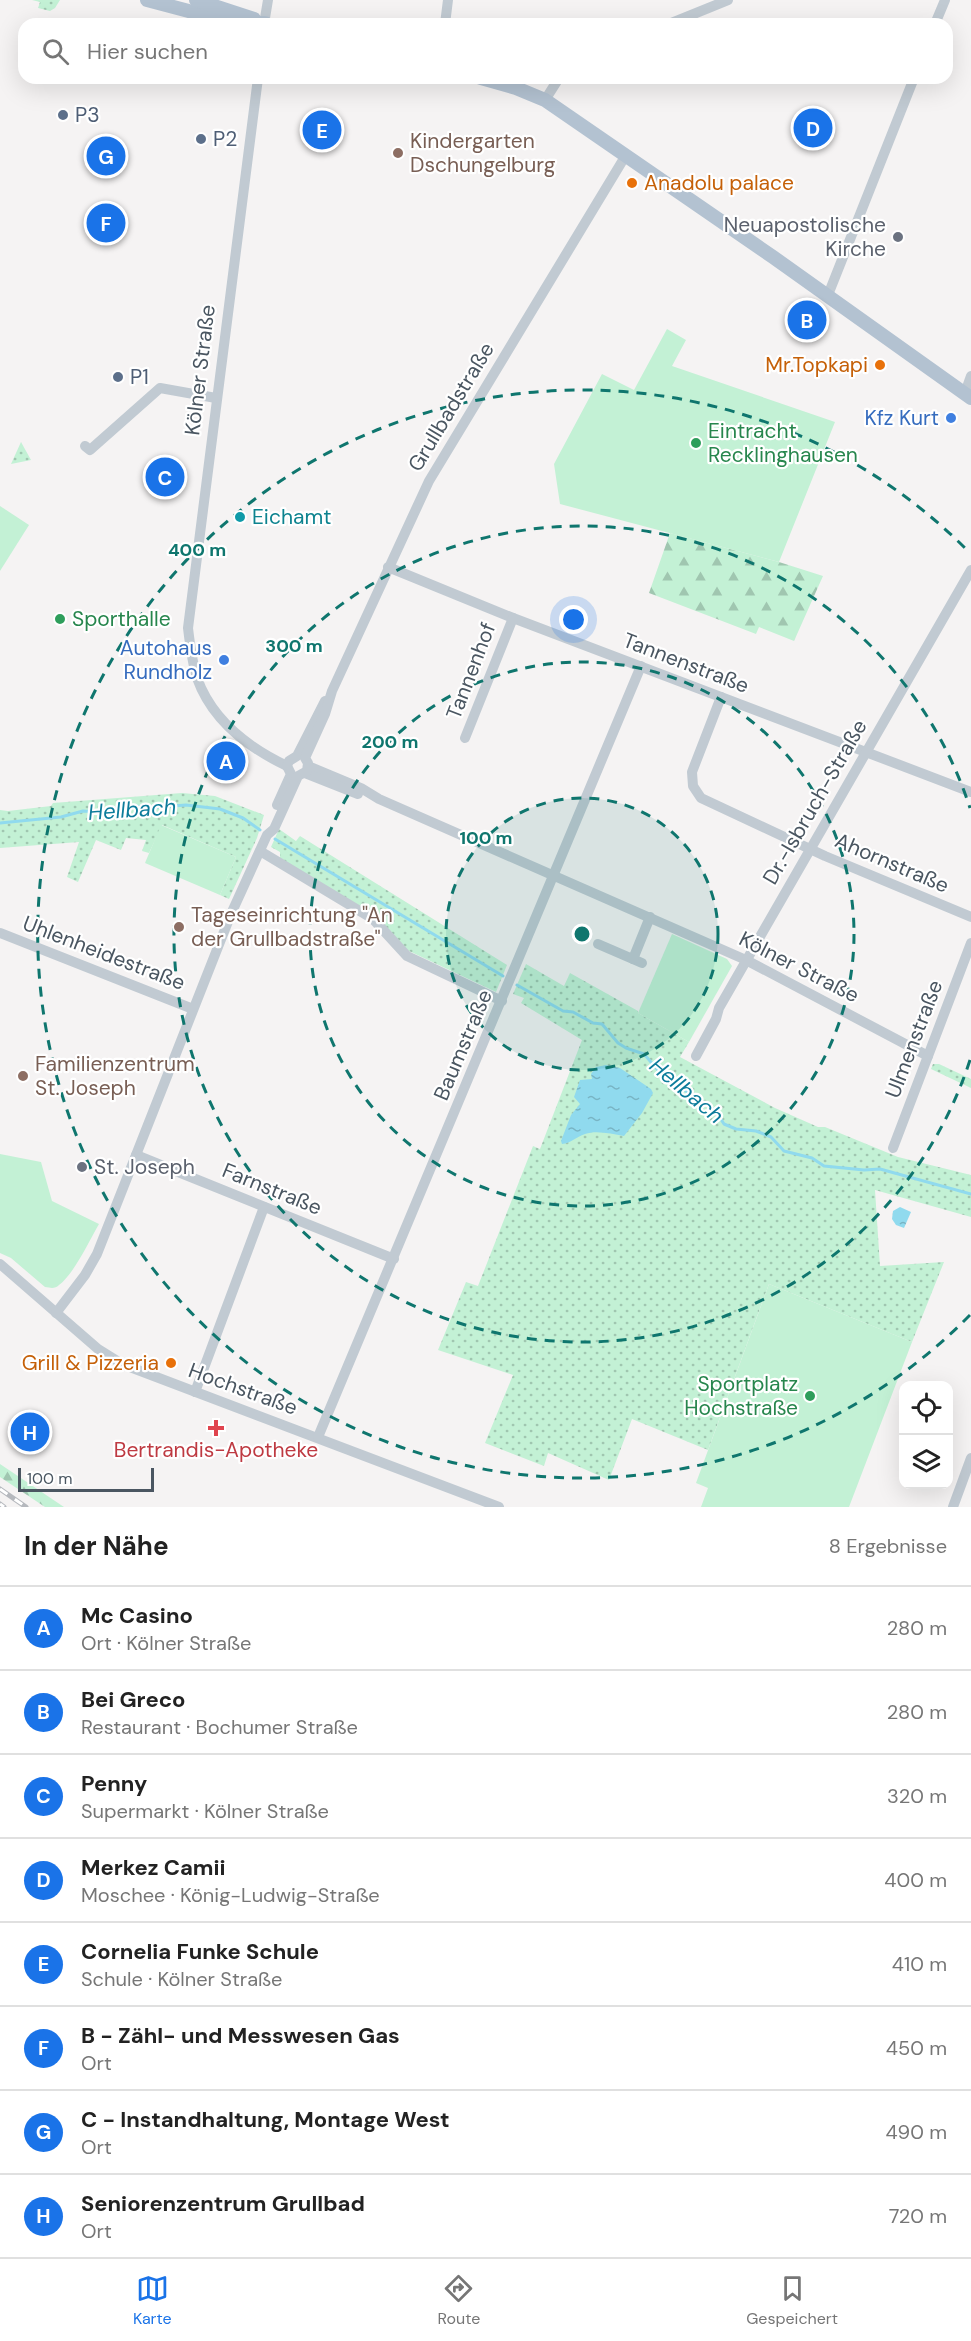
<!DOCTYPE html>
<html lang="de">
<meta charset="utf-8">
<style>
:root{--surface:#fff;--page:#f2f2f2;--text:#222;--muted:#767676;--line:#e0e0e0;--accent:#1a73e8}
body{margin:0;font-family:"DM Sans",sans-serif;background:var(--page);color:var(--text)}
.controls{position:absolute;right:18px;bottom:18px;display:grid;overflow:hidden;border-radius:12px;box-shadow:0 6px 24px #0002}
.controls button{width:54px;height:54px;display:grid;place-items:center;padding:0;border:0;border-bottom:2px solid var(--line);background:var(--surface);color:var(--text);font:30px sans-serif}
.scale{position:absolute;left:18px;bottom:15px;width:136px;box-sizing:border-box;padding-left:6px;border:3px solid #4a5661;border-top:0;font-size:16px;line-height:21px;white-space:nowrap;color:#4a5661;-webkit-text-stroke:4px #fff;paint-order:stroke}
.you{position:absolute;left:574px;top:620px;width:21px;height:21px;margin:-15px;border:4px solid #fff;border-radius:50%;background:#1a73e8;box-shadow:0 0 0 9px #1a73e833}
.badge{display:grid;place-items:center;width:39px;height:39px;border-radius:50%;background:var(--accent);color:#fff;font-size:20px;font-weight:700}
.pin{position:absolute;translate:-50% -50%;border:3px solid #fff;box-shadow:0 2px 6px #0006}
.list{margin:0;padding:0;list-style:none}
h2{display:flex;justify-content:space-between;align-items:center;height:78px;margin:0;padding:0 24px;font-size:26px}
h2 small{font-size:20px;font-weight:400;color:var(--muted)}
.list li{display:grid;grid-template-columns:39px 1fr auto;gap:18px;align-items:center;box-sizing:border-box;height:84px;padding:0 24px;border-top:2px solid var(--line)}
.list b{display:block;font-size:22px;white-space:nowrap}
.list p{margin:0;font-size:20px;white-space:nowrap;color:var(--muted)}
.list em{font-size:20px;font-style:normal;color:var(--muted)}
.icon{flex:none;width:33px;height:33px;fill:none;stroke:currentColor;stroke-width:2;stroke-linecap:round;stroke-linejoin:round}
.map{position:relative;flex:none;width:971px;height:1507px;overflow:hidden}
.search{position:absolute;background:var(--surface);box-shadow:0 6px 24px #0002;left:18px;right:18px;top:18px;height:66px;display:flex;align-items:center;gap:15px;box-sizing:border-box;padding:0 21px;border-radius:18px;color:var(--muted);font-size:22px}
.sheet{height:750px;background:var(--surface)}
nav{display:flex;justify-content:space-around;align-items:center;box-sizing:border-box;height:84px;border-top:2px solid var(--line);background:var(--surface);font-size:16px;color:var(--muted)}
nav a{display:grid;justify-items:center;gap:3px}
nav .on{color:var(--accent)}
.map>svg:first-child{display:block}
.grass{fill:url(#grass-dots)}
.forest{fill:url(#forest-firs)}
.park{fill:#c3f1d5}
.water{fill:url(#water-ripples)}
.lines{fill:none;stroke-linecap:round;stroke-linejoin:round}
.stream{stroke:#90daee;stroke-width:3}
.minor{stroke:#c1cad2;stroke-width:10}
.major{stroke:#b3c2d1;stroke-width:14}
.rail-casing{stroke:#b5b8bd;stroke-width:5}
.rail{stroke:#fff;stroke-width:3;stroke-dasharray:9;stroke-linecap:butt}
.ring{fill:none;stroke:#0f766e;stroke-width:3;stroke-dasharray:10 8}
.service-dot{fill:#5c6f8a;stroke:#fff;stroke-width:2}
.education-dot{fill:#8d6e63;stroke:#fff;stroke-width:2}
.food-dot{fill:#e8710a;stroke:#fff;stroke-width:2}
.worship-dot{fill:#6b7280;stroke:#fff;stroke-width:2}
.shop-dot{fill:#3f7fe0;stroke:#fff;stroke-width:2}
.leisure-dot{fill:#2e9e5b;stroke:#fff;stroke-width:2}
.culture-dot{fill:#0f9aa8;stroke:#fff;stroke-width:2}
.health-dot{fill:#e0444e;stroke:#fff;stroke-width:2}
.labels{text-anchor:middle;stroke-width:4.5;stroke-linejoin:round;paint-order:stroke}
.service-label{font-size:21px;fill:#4e5e75;stroke:#fff;text-anchor:start}
.education-label{font-size:21px;fill:#785e54;stroke:#fff;text-anchor:start}
.food-label{font-size:21px;fill:#c56008;stroke:#fff;text-anchor:end}
.worship-label{font-size:21px;fill:#5b616d;stroke:#fff;text-anchor:end}
.street-label{font-size:21px;fill:#4a5661;stroke:#fff}
.shop-label{font-size:21px;fill:#366cbe;stroke:#fff;text-anchor:end}
.leisure-label{font-size:21px;fill:#27864d;stroke:#fff;text-anchor:start}
.culture-label{font-size:21px;fill:#0d838f;stroke:#fff;text-anchor:start}
.health-label{font-size:21px;fill:#be3a42;stroke:#fff}
.water-label{font-size:22px;font-style:italic;fill:#0c7c9b;stroke:#fff}
.centre{fill:#0f766e;stroke:#fff;stroke-width:3}
.ring-label{font-size:18px;text-anchor:middle;font-weight:bold;fill:#0f766e;stroke:#fff;stroke-width:4.5;stroke-linejoin:round;paint-order:stroke}
</style>
<div class="map">
<svg width="971" height="1507" viewBox="0 0 971 1507">
<defs>
<pattern id="grass-dots" width="8" height="8" patternUnits="userSpaceOnUse" patternTransform="scale(1.5)"><rect width="8" height="8" fill="#c3f1d5"/><path d="M2 2h.1M6 6h.1" fill="none" stroke="#a0c6b0" stroke-width="1.8" stroke-linecap="round"/></pattern>
<pattern id="forest-firs" width="22" height="20" patternUnits="userSpaceOnUse" patternTransform="scale(1.5)"><rect width="22" height="20" fill="#c3f1d5"/><path d="M5 1l3.5 6h-7zM16 11l3.5 6h-7z" fill="#a0c6b0"/></pattern>
<pattern id="water-ripples" width="26" height="14" patternUnits="userSpaceOnUse" patternTransform="scale(1.5)"><rect width="26" height="14" fill="#90daee"/><path d="M2 4q2-2 4 0t4 0M15 11q2-2 4 0t4 0" fill="none" stroke="#78b4c4"/></pattern>
</defs>
<rect width="100%" height="100%" fill="#f5f3f3"/>
<g class="grass">
<polygon points="32,0 60,0 55,8 50,11 38,8 40,2"/>
<polygon points="21,442 31,460 11,464"/>
<polygon points="182,793 215,796 264,815 257,838 229,899 220,895 236,857 162,825 149,853 142,851 146,840 126,838 121,850 96,840 78,882 67,877 79,842 0,848 0,810 8,811 51,806 53,803"/>
<polygon points="279,829 296,841 300,836 507,965 496,992 409,951 280,858 280,852 271,847"/>
<polygon points="526,964 564,986 570,973 638,1011 638,1013 689,1042 680,1057 775,1108 818,1127 825,1127 898,1157 971,1175 971,1217 875,1190 880,1266 944,1262 912,1342 769,1284 708,1450 632,1419 609,1480 548,1453 544,1466 485,1443 513,1375 438,1350 466,1282 478,1286 533,1146 540,1149 582,1040 521,1003 524,998 513,994"/>
<polygon points="933,1064 939,1064 971,1079 971,1088 931,1069"/>
</g>
<g class="forest">
<polygon points="670,533 779,562 823,576 794,641 759,627 756,634 649,593"/>
<polygon points="0,1464 64,1507 45,1507 0,1477"/>
</g>
<g class="park">
<polygon points="667,329 686,340 672,366 835,422 779,562 560,504 554,464 602,374 634,390"/>
<polygon points="0,506 29,525 0,571"/>
<polygon points="161,825 236,857 220,895 145,863"/>
<polygon points="672,934 727,959 732,966 689,1042 638,1013"/>
<path d="M 0,1154 L 41,1162 L 52,1201 L 99,1224 C 89,1241 74,1274 59,1285 C 55,1289 51,1288 45,1287 L 11,1258 L 0,1253 Z"/>
<polygon points="769,1284 912,1342 849,1507 701,1507 708,1488 696,1483"/>
</g>
<g class="water">
<path d="M 606,1065 L 620,1068 L 651,1089 L 653,1093 L 642,1113 L 624,1136 C 611,1134 597,1130 585,1134 C 576,1137 571,1143 562,1144 L 561,1141 L 571,1115 L 580,1104 L 574,1097 L 580,1080 L 592,1079 L 591,1074 L 596,1067 Z"/>
<polygon points="900,1207 911,1212 904,1228 896,1225 892,1219 893,1211"/>
</g>
<g class="lines">
<g class="stream">
<polyline points="0,823 61,817 83,811 96,812 110,808 121,809 136,806 147,808 186,805 220,809 243,818 260,830"/>
<polyline points="275,839 503,976"/>
<polyline points="517,985 563,1011 573,1012 593,1023 602,1024 618,1043 626,1048 644,1054 663,1076 715,1110 724,1124 736,1129 756,1131 771,1137 784,1151 812,1158 824,1166 864,1170 880,1169 971,1194"/>
</g>
<g class="minor">
<polyline points="264,24 268,0"/>
<polyline points="445,24 448,0"/>
<polyline points="669,24 728,0"/>
<polyline points="935,24 945,0"/>
<path d="M 258,78 L 188,628 C 190,645 192,662 197,678 C 212,720 249,748 287,766"/>
<polyline points="545,100 559,78"/>
<polyline points="828,295 914,78"/>
<polyline points="965,393 971,376"/>
<polyline points="85,446 90,450 160,388 216,398"/>
<polyline points="388,567 513,618 971,792"/>
<polyline points="721,697 692,772 693,786 701,798 825,856 971,917"/>
<polyline points="465,738 513,618"/>
<polyline points="308,766 361,788 379,799 746,960 928,1056"/>
<polyline points="305,773 358,794"/>
<polyline points="277,805 291,774 287,766 289,761 297,756 325,701"/>
<polyline points="260,851 373,919 407,956 502,1001"/>
<polyline points="0,933 193,1009"/>
<polyline points="598,944 642,963"/>
<polyline points="633,959 650,917"/>
<polyline points="696,1056 716,1019 719,1008 971,570"/>
<polyline points="893,1148 971,943"/>
<polyline points="136,1155 394,1259"/>
<polyline points="0,1264 98,1349 122,1364 499,1507"/>
<polyline points="56,1313 85,1275 97,1254 231,914 267,835 274,829 298,776 307,771 308,763 305,758 325,714 332,691 429,481 626,155"/>
<polyline points="195,1392 264,1207"/>
<polyline points="318,1437 641,666"/>
<polyline points="953,1507 971,1458"/>
</g>
<g class="major">
<polyline points="147,0 234,23 265,23"/>
<polyline points="196,0 254,19"/>
<polyline points="481,78 516,88 545,100 773,257 971,398"/>
</g>
<g class="rail-casing">
<g id="rail">
<polyline points="0,1489 26,1507"/>
<polyline points="0,1504 4,1507"/>
</g>
</g>
<use href="#rail" class="rail"/>
</g>
<circle cx="582" cy="934" r="136" fill="#0f766e" fill-opacity=".12"/>
<g class="ring">
<circle cx="582" cy="934" r="136"/>
<circle cx="582" cy="934" r="272"/>
<path d="M970 1060A408 408 0 1 1 970 808"/>
<path d="M970 1315A544 544 0 1 1 970 553"/>
</g>
<g class="service-dot">
<circle cx="63" cy="115" r="6"/>
<circle cx="201" cy="139" r="6"/>
<circle cx="118" cy="377" r="6"/>
</g>
<g class="education-dot">
<circle cx="398" cy="153" r="6"/>
<circle cx="179" cy="927" r="6"/>
<circle cx="23" cy="1076" r="6"/>
</g>
<g class="food-dot">
<circle cx="632" cy="183" r="6"/>
<circle cx="880" cy="365" r="6"/>
<circle cx="171" cy="1363" r="6"/>
</g>
<g class="worship-dot">
<circle cx="898" cy="237" r="6"/>
<circle cx="82" cy="1167" r="6"/>
</g>
<g class="shop-dot">
<circle cx="951" cy="418" r="6"/>
<circle cx="224" cy="660" r="6"/>
</g>
<g class="leisure-dot">
<circle cx="696" cy="443" r="6"/>
<circle cx="60" cy="619" r="6"/>
<circle cx="810" cy="1396" r="6"/>
</g>
<circle class="culture-dot" cx="240" cy="517" r="6"/>
<path class="health-dot" d="M213 1419h6v6h6v6h-6v6h-6v-6h-6v-6h6z"/>
<g class="labels">
<g class="service-label">
<text x="75" y="122">P3</text>
<text x="213" y="146">P2</text>
<text x="130" y="384">P1</text>
</g>
<g class="education-label">
<text x="410" y="148">Kindergarten<tspan x="410" dy="24">Dschungelburg</tspan></text>
<text x="191" y="922">Tageseinrichtung "An<tspan x="191" dy="24">der Grullbadstraße"</tspan></text>
<text x="35" y="1071">Familienzentrum<tspan x="35" dy="24">St. Joseph</tspan></text>
</g>
<g class="food-label">
<text x="644" y="190" text-anchor="start">Anadolu palace</text>
<text x="868" y="372">Mr.Topkapi</text>
<text x="159" y="1370">Grill &amp; Pizzeria</text>
</g>
<g class="worship-label">
<text x="886" y="232">Neuapostolische<tspan x="886" dy="24">Kirche</tspan></text>
<text x="94" y="1174" text-anchor="start">St. Joseph</text>
</g>
<g class="street-label">
<text transform="translate(200 370) rotate(-83)" y="7">Kölner Straße</text>
<text transform="translate(451 407) rotate(-59)" y="7">Grullbadstraße</text>
<text transform="translate(686 663) rotate(21)" y="7">Tannenstraße</text>
<text transform="translate(471 671) rotate(-69)" y="7">Tannenhof</text>
<text transform="translate(815 802) rotate(-60)" y="7">Dr.-Isbruch-Straße</text>
<text transform="translate(892 863) rotate(23)" y="7">Ahornstraße</text>
<text transform="translate(104 953) rotate(21)" y="7">Uhlenheidestraße</text>
<text transform="translate(799 967) rotate(27)" y="7">Kölner Straße</text>
<text transform="translate(914 1039) rotate(-69)" y="7">Ulmenstraße</text>
<text transform="translate(463 1045) rotate(-67)" y="7">Baumstraße</text>
<text transform="translate(272 1189) rotate(22)" y="7">Farnstraße</text>
<text transform="translate(243 1389) rotate(20)" y="7">Hochstraße</text>
</g>
<g class="shop-label">
<text x="939" y="425">Kfz Kurt</text>
<text x="212" y="655">Autohaus<tspan x="212" dy="24">Rundholz</tspan></text>
</g>
<g class="leisure-label">
<text x="708" y="438">Eintracht<tspan x="708" dy="24">Recklinghausen</tspan></text>
<text x="72" y="626">Sporthalle</text>
<text x="798" y="1391" text-anchor="end">Sportplatz<tspan x="798" dy="24">Hochstraße</tspan></text>
</g>
<g class="culture-label">
<text x="252" y="524">Eichamt</text>
</g>
<g class="health-label">
<text x="216" y="1457">Bertrandis-Apotheke</text>
</g>
<g class="water-label">
<text transform="translate(132 809) rotate(-4)" y="8">Hellbach</text>
<text transform="translate(687 1090) rotate(40)" y="8">Hellbach</text>
</g>
</g>
<circle cx="582" cy="934" r="9" class="centre"/>
<g class="ring-label">
<text x="197" y="556">400 m</text>
<text x="294" y="652">300 m</text>
<text x="390" y="748">200 m</text>
<text x="486" y="844">100 m</text>
</g>
</svg>
<div class="controls">
<button><svg class="icon" aria-label="locate" viewBox="0 0 24 24"><circle cx="12" cy="12" r="6"/><path d="M12 2v4M12 18v4M2 12h4M18 12h4"/></svg></button>
<button><svg class="icon" aria-label="layers" viewBox="0 0 24 24"><path d="M12 4l9 5-9 5-9-5zM3 14l9 5 9-5"/></svg></button>
</div>
<div class="scale">100 m</div>
<div class="you"></div>
<div class="pin badge" style="left:226px;top:761px">A</div>
<div class="pin badge" style="left:807px;top:320px">B</div>
<div class="pin badge" style="left:165px;top:477px">C</div>
<div class="pin badge" style="left:813px;top:128px">D</div>
<div class="pin badge" style="left:322px;top:130px">E</div>
<div class="pin badge" style="left:106px;top:223px">F</div>
<div class="pin badge" style="left:106px;top:156px">G</div>
<div class="pin badge" style="left:30px;top:1432px">H</div>
<div class="search"><svg class="icon" aria-label="search" viewBox="0 0 24 24"><circle cx="10" cy="10" r="6"/><path d="M15 15l6 6"/></svg>Hier suchen</div>
</div>
<section class="sheet">
<h2>In der Nähe<small>8 Ergebnisse</small></h2>
<ul class="list">
<li><span class="badge">A</span><div><b>Mc Casino</b><p>Ort · Kölner Straße</p></div><em>280 m</em></li>
<li><span class="badge">B</span><div><b>Bei Greco</b><p>Restaurant · Bochumer Straße</p></div><em>280 m</em></li>
<li><span class="badge">C</span><div><b>Penny</b><p>Supermarkt · Kölner Straße</p></div><em>320 m</em></li>
<li><span class="badge">D</span><div><b>Merkez Camii</b><p>Moschee · König-Ludwig-Straße</p></div><em>400 m</em></li>
<li><span class="badge">E</span><div><b>Cornelia Funke Schule</b><p>Schule · Kölner Straße</p></div><em>410 m</em></li>
<li><span class="badge">F</span><div><b>B - Zähl- und Messwesen Gas</b><p>Ort</p></div><em>450 m</em></li>
<li><span class="badge">G</span><div><b>C - Instandhaltung, Montage West</b><p>Ort</p></div><em>490 m</em></li>
<li><span class="badge">H</span><div><b>Seniorenzentrum Grullbad</b><p>Ort</p></div><em>720 m</em></li>
</ul>
</section>
<nav>
<a class="on"><svg class="icon" aria-label="map" viewBox="0 0 24 24"><path d="M3 6l6-2 6 2 6-2v14l-6 2-6-2-6 2zM9 4v14M15 6v14"/></svg>Karte</a>
<a><svg class="icon" aria-label="directions" viewBox="0 0 24 24"><path d="M12 3l9 9-9 9-9-9zM9 14v-3h6M13 9l2 2-2 2"/></svg>Route</a>
<a><svg class="icon" aria-label="saved" viewBox="0 0 24 24"><path d="M7 4h10v16l-5-4-5 4z"/></svg>Gespeichert</a>
</nav>
